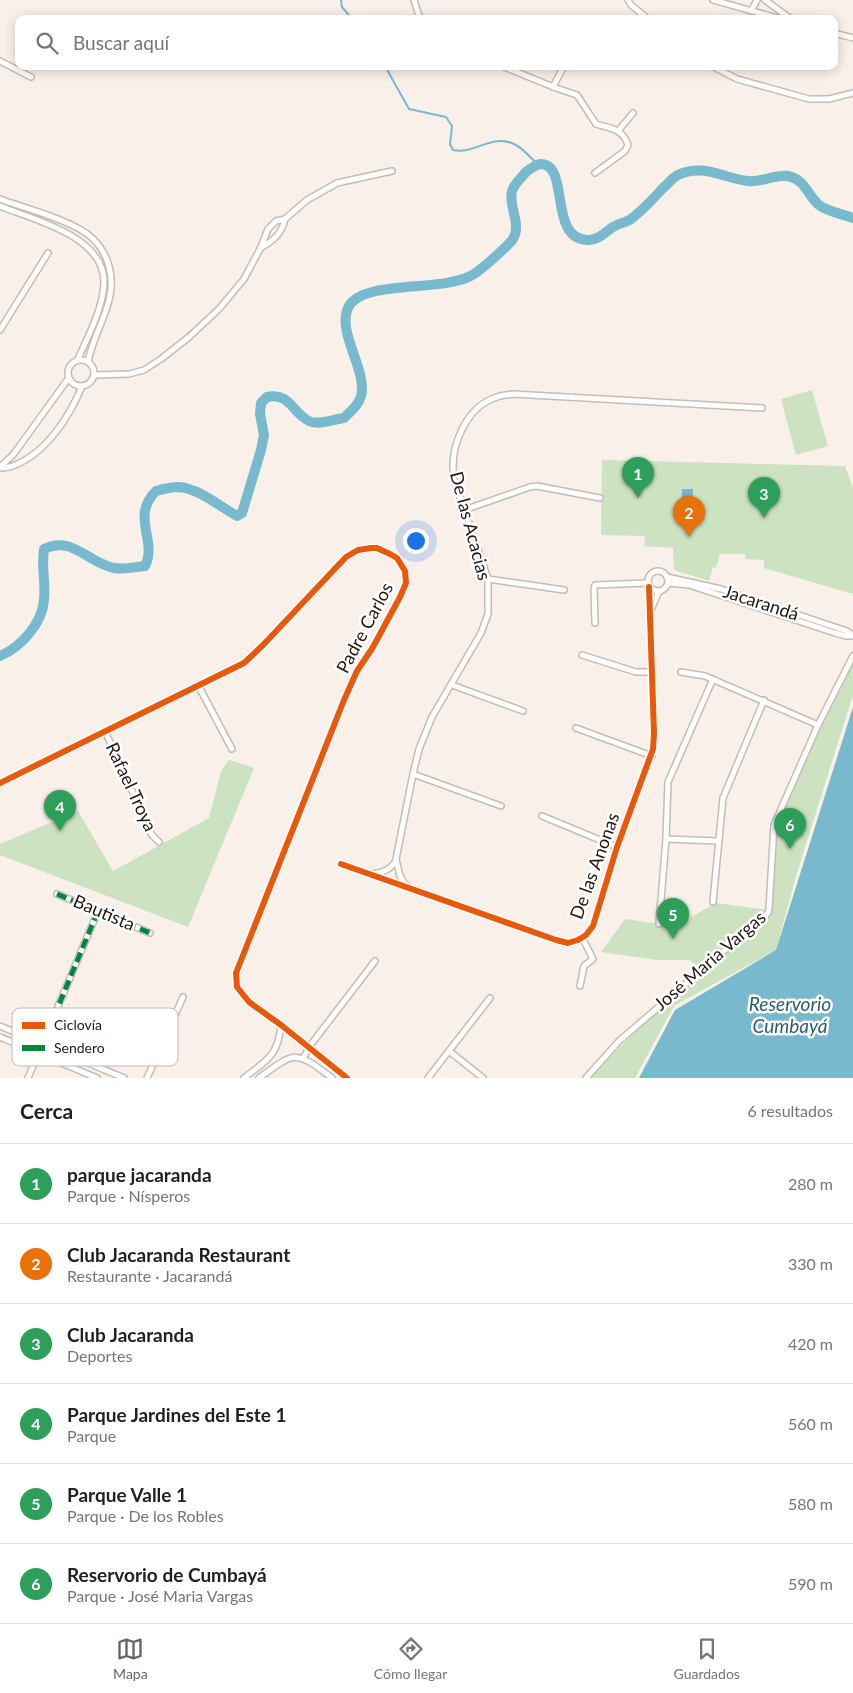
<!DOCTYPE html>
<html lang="es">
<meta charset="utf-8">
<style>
:root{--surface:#fff;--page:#f6f6f6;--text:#202124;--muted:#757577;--line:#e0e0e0;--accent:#6b645e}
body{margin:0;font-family:Lato,sans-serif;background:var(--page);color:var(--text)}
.you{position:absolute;left:415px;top:540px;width:18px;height:18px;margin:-12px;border:4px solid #fff;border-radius:50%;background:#1a73e8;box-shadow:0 0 0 8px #1a73e833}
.badge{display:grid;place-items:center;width:32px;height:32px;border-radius:50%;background:var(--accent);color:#fff;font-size:16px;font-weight:700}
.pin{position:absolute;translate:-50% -41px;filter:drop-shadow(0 1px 2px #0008)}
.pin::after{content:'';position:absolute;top:26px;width:18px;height:15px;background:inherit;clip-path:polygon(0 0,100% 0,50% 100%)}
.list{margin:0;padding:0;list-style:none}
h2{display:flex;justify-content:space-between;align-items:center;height:65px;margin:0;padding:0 20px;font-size:21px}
h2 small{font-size:16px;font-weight:400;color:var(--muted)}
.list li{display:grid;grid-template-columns:32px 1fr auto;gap:15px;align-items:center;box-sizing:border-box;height:80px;padding:0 20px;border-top:1px solid var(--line)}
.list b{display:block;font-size:19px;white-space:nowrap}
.list p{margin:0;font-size:16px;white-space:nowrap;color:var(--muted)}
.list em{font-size:16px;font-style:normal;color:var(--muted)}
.icon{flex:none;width:28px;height:28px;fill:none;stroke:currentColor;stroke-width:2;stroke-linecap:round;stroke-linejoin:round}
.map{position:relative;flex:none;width:853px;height:1078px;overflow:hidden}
.search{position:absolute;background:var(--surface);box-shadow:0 2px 12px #0003;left:15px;right:15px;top:15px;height:55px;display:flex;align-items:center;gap:12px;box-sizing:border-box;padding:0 18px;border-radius:10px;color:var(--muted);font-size:19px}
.sheet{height:545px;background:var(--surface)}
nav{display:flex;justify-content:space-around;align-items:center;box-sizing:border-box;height:70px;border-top:1px solid var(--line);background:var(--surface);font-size:14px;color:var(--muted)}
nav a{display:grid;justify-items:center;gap:2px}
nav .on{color:var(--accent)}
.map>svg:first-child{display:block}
.green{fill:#cce2c1}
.water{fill:#78b9cd}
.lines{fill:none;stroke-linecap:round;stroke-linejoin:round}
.stream{stroke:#78b9cd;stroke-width:2}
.river{stroke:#78b9cd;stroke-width:10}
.minor-casing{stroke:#c4bdb6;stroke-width:8}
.minor{stroke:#fefdfc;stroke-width:5}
.quiet{stroke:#00873e;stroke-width:5;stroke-dasharray:10 5;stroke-linecap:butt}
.cycleway-casing{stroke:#fff;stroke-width:9}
.cycleway{stroke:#e8590c;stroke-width:6}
.labels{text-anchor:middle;stroke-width:5;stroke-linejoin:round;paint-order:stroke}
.street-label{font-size:18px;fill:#1f1813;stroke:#fff}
.water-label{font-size:19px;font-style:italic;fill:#285c6e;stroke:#fff}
.key{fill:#fff;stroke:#bcbab8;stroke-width:1}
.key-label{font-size:14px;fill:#1f1813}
</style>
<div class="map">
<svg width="853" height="1078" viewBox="0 0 853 1078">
<rect width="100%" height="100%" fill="#f9f1e9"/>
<g class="green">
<polygon points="812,390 828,446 796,455 781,399"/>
<polygon points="602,460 845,466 853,488 853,594 764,568 764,560 745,559 745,554 720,554 716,568 713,567 709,581 674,570 673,548 644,546 645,536 601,535"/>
<path d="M 853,655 L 853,695 L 797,873 L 776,950 L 674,1006 L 635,1078 L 591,1078 C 645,1017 709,966 771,914 L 776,825 L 836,680 Z"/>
<polygon points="229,760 254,768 188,927 0,855 0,844 78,811 113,871 209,818 221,771"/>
<polygon points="716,903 767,910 701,968 689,960 657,960 601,952 625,919 675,926"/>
</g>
<g class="water">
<polygon points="682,489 693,489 692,510 681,509"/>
<polygon points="853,707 853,1078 639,1078 675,1010 776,950"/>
</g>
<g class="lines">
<g class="stream">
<polyline points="341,0 342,7 352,19"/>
<path d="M 385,66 L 409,109 L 446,117 L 452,126 L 450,144 L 453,150 C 475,155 492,132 516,145 C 524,149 534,162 542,168"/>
</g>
<path class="river" d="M 0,656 C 21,647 42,624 44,600 C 46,583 41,566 44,549 C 72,535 88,563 114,568 C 124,570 135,567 145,566 C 158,540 130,517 156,491 C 163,489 172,487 179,487 C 200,489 219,506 237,516 L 242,513 L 261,450 L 264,435 L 260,414 L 261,403 L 267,397 C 290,392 292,413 309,421 C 318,426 334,419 344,418 C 350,412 359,405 361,396 C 368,370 335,331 349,306 C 365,279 445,293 474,274 C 482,269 508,246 513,239 C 522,224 508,206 512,191 C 514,184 521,178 526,172 C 530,169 535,165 540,164 C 571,163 547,241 589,240 C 599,240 605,232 613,227 C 619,223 626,223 631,219 C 643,210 653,199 663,188 C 668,184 673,177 678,175 C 703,163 723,178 748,181 C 761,183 775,174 788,176 C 806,180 807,195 819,205 C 828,212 843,214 853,218"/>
<g class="minor-casing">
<g id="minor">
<polyline points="414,0 420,19"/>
<polyline points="628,0 631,5 648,19"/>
<polyline points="713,0 781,19"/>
<polyline points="765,0 791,19"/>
<polyline points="751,11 757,0"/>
<polyline points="834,33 853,38"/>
<polyline points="0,61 31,77"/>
<path d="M 502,66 L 556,88 L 577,95 L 596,124 C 610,128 623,129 628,145 L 625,151 L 595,173"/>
<polyline points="712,66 737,79 809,99 829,99 853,93"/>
<polyline points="553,87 564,66"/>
<polyline points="618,131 633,113"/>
<path d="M 0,199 C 24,208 74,221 91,237 C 109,253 115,278 109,300 C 104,321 92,340 88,362"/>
<path d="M 0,206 C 34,220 105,236 104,283 C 103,309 88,336 78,359"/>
<path d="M 262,247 C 274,240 282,233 285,219"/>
<polyline points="0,330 48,253"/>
<circle cx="81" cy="373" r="13"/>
<polyline points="94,375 129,374 144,370 161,359 189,337 219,309 244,279 261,247 268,229 276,221 285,219 307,200 337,183 392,171"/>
<polyline points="0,467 13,455 68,379"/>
<path d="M 0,468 C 5,468 11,467 15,465 C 47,452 70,416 82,386"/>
<polyline points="464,510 530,487 537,486 600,498"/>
<circle cx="658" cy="581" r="10"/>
<polyline points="667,577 721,589 847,631 853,636"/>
<polyline points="488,579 564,590"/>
<polyline points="668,583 689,585 835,633 846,636 853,636"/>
<polyline points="651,610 659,591"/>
<polyline points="595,623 594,588 595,585 647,583"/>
<polyline points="582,655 636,672 651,672"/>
<polyline points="681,672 705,676 818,725"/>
<polyline points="198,685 232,749"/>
<polyline points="452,685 523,711"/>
<polyline points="576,728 652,756"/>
<polyline points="105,731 152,835 159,842"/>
<polyline points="413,774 501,806"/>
<polyline points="0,783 244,663 263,645 346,557 358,550 371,548 377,548 390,554 397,558 405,571 406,583 400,597 373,647 357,671 344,700 236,973 237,987 249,1002 281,1025 347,1078"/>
<polyline points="542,816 617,847"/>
<polyline points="666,839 718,841"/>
<polyline points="341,864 556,940 568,943 578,940 586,935 593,926 617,847 653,749 654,733 649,587"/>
<path d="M 373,874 C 383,872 391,870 396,860"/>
<path d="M 412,890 L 404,883 L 400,876 L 396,859 L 413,774 L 419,749 L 432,717 L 481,633 L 488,614 L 488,579 L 454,479 C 449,448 465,407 497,397 C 502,395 508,395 513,394 L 762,408"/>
<polyline points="57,894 150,933"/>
<polyline points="713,902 723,798 764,700"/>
<polyline points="659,924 666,839 668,782 713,679"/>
<polyline points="580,986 584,966 593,959 582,937"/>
<polyline points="0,1026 124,1078"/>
<polyline points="0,1037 97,1078"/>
<polyline points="449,1051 483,1078"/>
<polyline points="303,1059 309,1047 375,961"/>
<polyline points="28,1078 98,911"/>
<polyline points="147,1078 183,997"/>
<path d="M 244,1078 C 267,1060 278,1056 281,1025"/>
<path d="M 259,1078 C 296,1051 295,1050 332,1078"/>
<polyline points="428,1078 490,998"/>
<polyline points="586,1078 619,1041 768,913 769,909 774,825 818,725 853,656"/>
</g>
</g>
<use href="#minor" class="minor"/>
<g class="quiet">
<polyline points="57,894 150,933"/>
<polyline points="42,1045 98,911"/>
</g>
<g class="cycleway-casing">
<g id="cycleway">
<polyline points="0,783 244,663 263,645 346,557 358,550 371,548 377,548 390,554 397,558 405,571 406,583 400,597 373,647 357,671 344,700 236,973 237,987 249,1002 281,1025 347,1078"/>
<polyline points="341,864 556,940 568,943 578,940 586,935 593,926 617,847 653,749 654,733 649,587"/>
</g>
</g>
<use href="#cycleway" class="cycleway"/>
</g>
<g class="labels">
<g class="street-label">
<text transform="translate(470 526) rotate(75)" y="6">De las Acacias</text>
<text transform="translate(761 603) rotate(18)" y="6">Jacarandá</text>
<text transform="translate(365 628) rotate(-62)" y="6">Padre Carlos</text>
<text transform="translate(131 787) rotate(65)" y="6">Rafael Troya</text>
<text transform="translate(595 866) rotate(-70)" y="6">De las Anonas</text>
<text transform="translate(104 913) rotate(23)" y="6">Bautista</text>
<text transform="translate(710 961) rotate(-41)" y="6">José Maria Vargas</text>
</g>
<g class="water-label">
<text x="790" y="1011">Reservorio<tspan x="790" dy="22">Cumbayá</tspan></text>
</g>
</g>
<rect x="12" y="1008" width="166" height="58" rx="8" class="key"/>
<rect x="22" y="1022" width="23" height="7" fill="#e8590c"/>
<rect x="22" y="1045" width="23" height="6" fill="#00873e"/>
<g class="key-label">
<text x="54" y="1030">Ciclovía</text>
<text x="54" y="1053">Sendero</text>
</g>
</svg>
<div class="you"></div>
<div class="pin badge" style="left:638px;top:498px;background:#2e9e5b">1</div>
<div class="pin badge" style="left:689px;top:537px;background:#e8710a">2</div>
<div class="pin badge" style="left:764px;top:518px;background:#2e9e5b">3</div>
<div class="pin badge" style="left:60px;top:831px;background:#2e9e5b">4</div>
<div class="pin badge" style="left:673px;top:939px;background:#2e9e5b">5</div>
<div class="pin badge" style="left:790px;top:849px;background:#2e9e5b">6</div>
<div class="search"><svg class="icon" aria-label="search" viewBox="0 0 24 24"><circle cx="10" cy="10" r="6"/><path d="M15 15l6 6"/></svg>Buscar aquí</div>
</div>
<section class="sheet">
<h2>Cerca<small>6 resultados</small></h2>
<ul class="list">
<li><span class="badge" style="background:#2e9e5b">1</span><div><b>parque jacaranda</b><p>Parque · Nísperos</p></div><em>280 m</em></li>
<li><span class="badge" style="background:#e8710a">2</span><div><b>Club Jacaranda Restaurant</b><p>Restaurante · Jacarandá</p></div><em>330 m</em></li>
<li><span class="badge" style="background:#2e9e5b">3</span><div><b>Club Jacaranda</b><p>Deportes</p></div><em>420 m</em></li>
<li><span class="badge" style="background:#2e9e5b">4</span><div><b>Parque Jardines del Este 1</b><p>Parque</p></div><em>560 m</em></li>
<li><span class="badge" style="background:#2e9e5b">5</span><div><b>Parque Valle 1</b><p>Parque · De los Robles</p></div><em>580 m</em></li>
<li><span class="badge" style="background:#2e9e5b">6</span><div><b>Reservorio de Cumbayá</b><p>Parque · José Maria Vargas</p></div><em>590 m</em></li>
</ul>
</section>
<nav>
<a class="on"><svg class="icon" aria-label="map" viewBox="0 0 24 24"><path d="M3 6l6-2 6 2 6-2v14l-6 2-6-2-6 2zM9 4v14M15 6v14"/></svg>Mapa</a>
<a><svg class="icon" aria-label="directions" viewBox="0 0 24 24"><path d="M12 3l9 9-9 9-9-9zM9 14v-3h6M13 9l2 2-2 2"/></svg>Cómo llegar</a>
<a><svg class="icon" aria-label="saved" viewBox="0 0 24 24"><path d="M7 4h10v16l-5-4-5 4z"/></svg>Guardados</a>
</nav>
